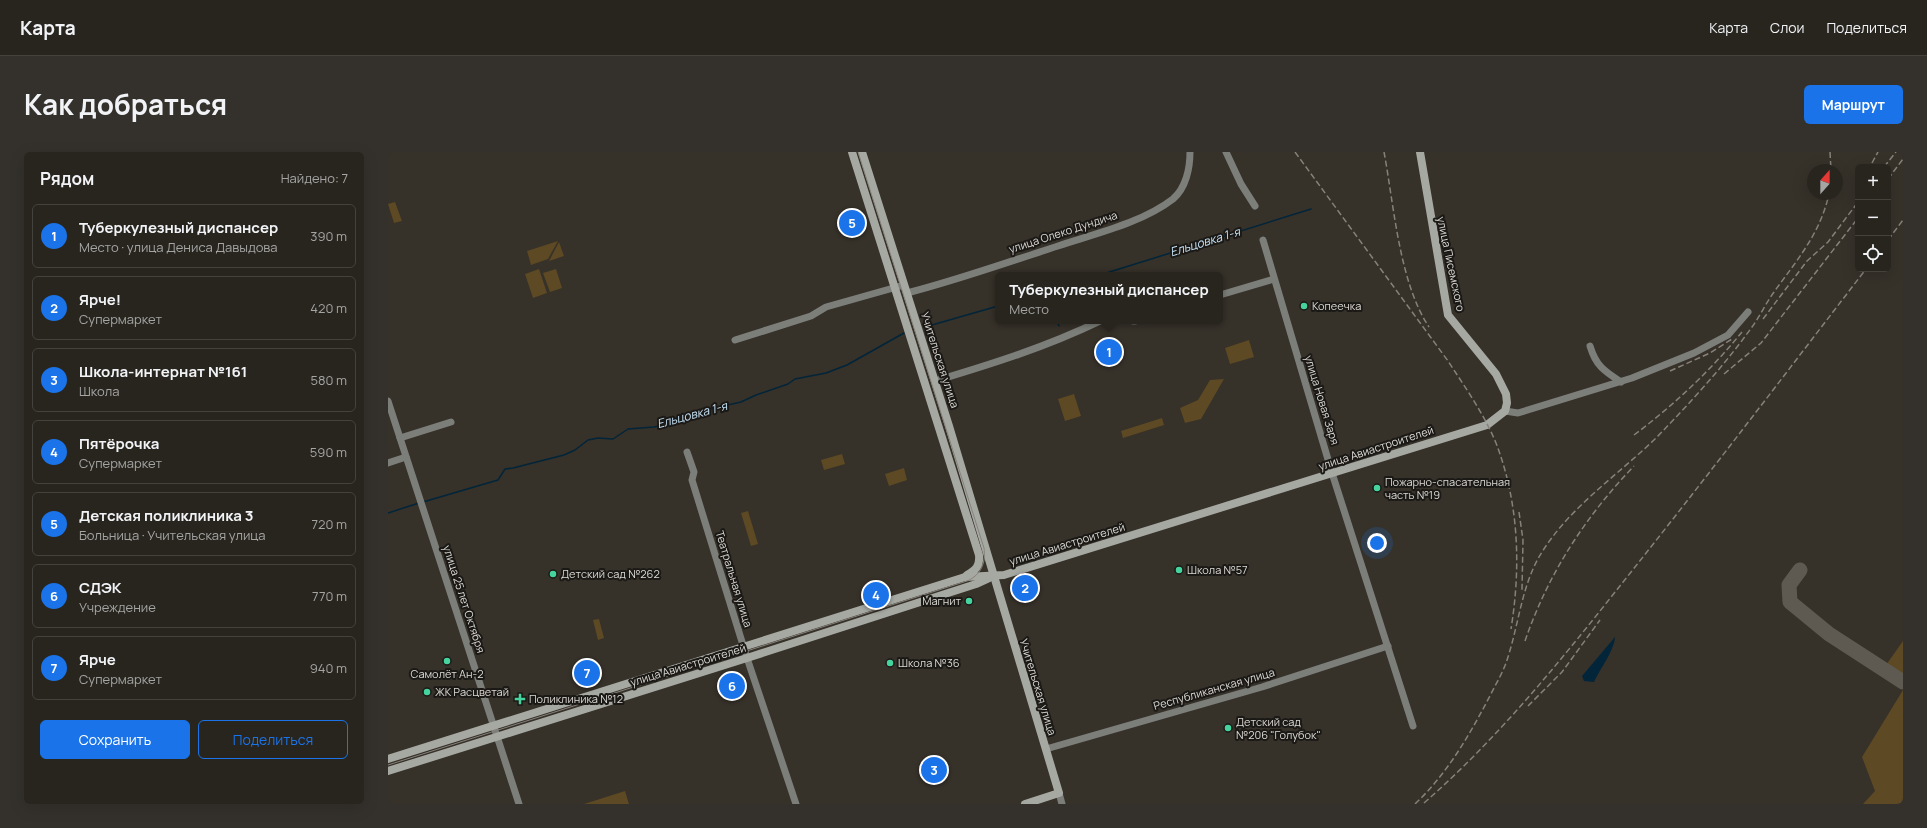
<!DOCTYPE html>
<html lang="ru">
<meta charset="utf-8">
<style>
:root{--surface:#28251f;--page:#34312c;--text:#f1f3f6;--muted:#a5a5a4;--line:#44423d;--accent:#1a73e8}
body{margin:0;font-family:Manrope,sans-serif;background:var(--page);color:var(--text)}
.controls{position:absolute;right:12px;top:12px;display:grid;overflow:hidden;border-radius:6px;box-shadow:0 4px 16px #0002}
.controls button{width:36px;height:36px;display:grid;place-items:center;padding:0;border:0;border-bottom:1px solid var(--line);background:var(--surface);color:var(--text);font:20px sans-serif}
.compass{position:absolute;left:1419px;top:12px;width:36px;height:36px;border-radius:50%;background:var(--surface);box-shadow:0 4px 16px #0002;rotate:21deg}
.you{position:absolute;left:989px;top:391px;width:14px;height:14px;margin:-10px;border:3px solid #fff;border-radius:50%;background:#1a73e8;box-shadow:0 0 0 6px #1a73e833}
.badge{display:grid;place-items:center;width:26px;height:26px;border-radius:50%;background:var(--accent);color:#fff;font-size:13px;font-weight:700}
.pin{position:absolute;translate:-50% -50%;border:2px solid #fff;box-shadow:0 1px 4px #0006}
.popup{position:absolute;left:607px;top:120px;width:228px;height:52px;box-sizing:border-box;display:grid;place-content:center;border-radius:6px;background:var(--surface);filter:drop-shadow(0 1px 3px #0005);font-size:13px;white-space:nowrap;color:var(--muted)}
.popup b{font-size:15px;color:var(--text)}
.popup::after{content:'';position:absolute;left:50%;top:100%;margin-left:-8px;border:8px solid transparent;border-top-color:var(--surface)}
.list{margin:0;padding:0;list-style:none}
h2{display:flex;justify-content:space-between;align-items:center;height:52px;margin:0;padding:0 16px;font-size:17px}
h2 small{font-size:13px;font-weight:400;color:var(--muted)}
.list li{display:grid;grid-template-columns:26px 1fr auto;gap:12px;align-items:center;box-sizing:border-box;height:64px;margin:0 8px 8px;padding:0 8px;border:1px solid var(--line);border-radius:6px}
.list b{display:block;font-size:15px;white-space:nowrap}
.list p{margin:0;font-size:13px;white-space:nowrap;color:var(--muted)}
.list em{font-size:13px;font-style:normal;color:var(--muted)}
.actions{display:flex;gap:8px;padding:12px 16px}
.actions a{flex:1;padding:9px 0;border:1px solid var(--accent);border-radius:6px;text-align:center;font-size:14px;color:var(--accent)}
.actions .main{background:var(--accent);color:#fff}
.icon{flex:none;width:22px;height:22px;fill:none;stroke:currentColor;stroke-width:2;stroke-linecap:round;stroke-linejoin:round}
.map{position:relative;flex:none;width:1515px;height:652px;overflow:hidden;border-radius:6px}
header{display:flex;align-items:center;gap:24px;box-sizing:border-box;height:56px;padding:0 20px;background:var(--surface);border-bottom:1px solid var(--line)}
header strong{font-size:19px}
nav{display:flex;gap:22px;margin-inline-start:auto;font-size:14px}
.intro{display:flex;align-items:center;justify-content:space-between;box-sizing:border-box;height:96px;padding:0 24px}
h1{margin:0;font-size:28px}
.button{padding:10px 18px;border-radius:6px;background:var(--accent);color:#fff;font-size:14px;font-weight:700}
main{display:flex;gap:24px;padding:0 24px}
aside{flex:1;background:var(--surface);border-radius:6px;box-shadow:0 4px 16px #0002}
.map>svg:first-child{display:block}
.green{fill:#5d4923}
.water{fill:#02253a}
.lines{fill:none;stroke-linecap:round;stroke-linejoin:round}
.stream{stroke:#02253a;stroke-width:1.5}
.taxiway{stroke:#5e5a52;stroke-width:15}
.street{stroke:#7c7e7a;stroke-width:7}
.secondary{stroke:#a6a9a2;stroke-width:8}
.tram{stroke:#86827b;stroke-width:1}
.rail{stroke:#86827b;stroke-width:1.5;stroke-dasharray:6 3;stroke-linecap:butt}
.poi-dot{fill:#45d49e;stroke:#1b1916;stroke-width:1.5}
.labels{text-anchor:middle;stroke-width:4;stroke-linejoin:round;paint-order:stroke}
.street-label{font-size:11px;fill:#dddad5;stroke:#1b1916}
.poi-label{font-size:11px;fill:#dddad5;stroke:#1b1916;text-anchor:start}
.water-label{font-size:12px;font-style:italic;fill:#c8e4f8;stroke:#1b1916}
</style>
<header>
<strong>Карта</strong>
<nav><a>Карта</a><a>Слои</a><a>Поделиться</a></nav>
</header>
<div class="intro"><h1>Как добраться</h1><a class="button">Маршрут</a></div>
<main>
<aside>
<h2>Рядом<small>Найдено: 7</small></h2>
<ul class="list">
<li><span class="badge">1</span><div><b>Туберкулезный диспансер</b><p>Место · улица Дениса Давыдова</p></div><em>390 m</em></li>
<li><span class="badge">2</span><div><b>Ярче!</b><p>Супермаркет</p></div><em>420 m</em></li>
<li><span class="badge">3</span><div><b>Школа-интернат №161</b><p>Школа</p></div><em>580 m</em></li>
<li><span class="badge">4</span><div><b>Пятёрочка</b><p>Супермаркет</p></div><em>590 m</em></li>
<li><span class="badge">5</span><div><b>Детская поликлиника 3</b><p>Больница · Учительская улица</p></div><em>720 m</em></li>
<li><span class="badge">6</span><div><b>СДЭК</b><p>Учреждение</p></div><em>770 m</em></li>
<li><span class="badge">7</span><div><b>Ярче</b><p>Супермаркет</p></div><em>940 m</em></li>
</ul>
<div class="actions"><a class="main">Сохранить</a><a>Поделиться</a></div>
</aside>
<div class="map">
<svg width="1515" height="652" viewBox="0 0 1515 652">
<rect width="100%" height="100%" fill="#363129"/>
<g class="green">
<polygon points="7,50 14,69 6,71 0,52"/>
<polygon points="170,89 160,107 143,113 139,99"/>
<polygon points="171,90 176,104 161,109"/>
<polygon points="151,117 159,141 145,146 137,122"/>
<polygon points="168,117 174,136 162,140 155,121"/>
<polygon points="861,188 866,205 842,212 837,196"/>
<polygon points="836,227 813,267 797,271 792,256 810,248 822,228"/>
<polygon points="686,242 693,264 677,269 670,247"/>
<polygon points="774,266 776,273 735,286 733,279"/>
<polygon points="454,302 457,312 436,318 433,308"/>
<polygon points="516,316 519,328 501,334 497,322"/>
<polygon points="360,359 370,392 363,394 353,361"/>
<polygon points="211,467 216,486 210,488 205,468"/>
<polygon points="1515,489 1515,524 1498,513"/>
<polygon points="1515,538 1515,652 1475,652 1487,639 1474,605"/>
<polygon points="237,639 241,652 196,652"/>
</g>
<path class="water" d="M 1227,485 C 1226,499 1212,517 1206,530 L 1196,529 L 1194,524 Z"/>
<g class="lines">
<g class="stream">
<polyline points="712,123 923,57"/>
<polyline points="669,169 671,174"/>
<polyline points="544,173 610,154"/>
<polyline points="35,350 110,328 117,317 125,316 176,303 187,298 200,288 210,286 225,287 240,277 266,275 284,271 313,259 353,250 368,243 400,232 407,227 438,221 459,213 516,181"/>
<polyline points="0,361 31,351"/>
</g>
<polyline class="taxiway" points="1412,418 1401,433 1402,450 1441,482 1515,530"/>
<g class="street">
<polyline points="838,0 853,32 867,54"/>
<polyline points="875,88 944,321 1025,574"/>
<path d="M 519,141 C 570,128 620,110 670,94 C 706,82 754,71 785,47 C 798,36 802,16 802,0"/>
<polyline points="832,143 886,127"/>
<polyline points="745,169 747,169"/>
<polyline points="347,188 423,164 438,155 516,133"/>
<path d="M 1202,194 C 1208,214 1216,219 1233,230"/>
<path d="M 547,229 C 604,212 658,195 712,169"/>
<polyline points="0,249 131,652"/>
<polyline points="1117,259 1130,261 1244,226 1306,201 1340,183 1360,160"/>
<polyline points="12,286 63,270"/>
<polyline points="299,300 306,320 304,328 359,506 408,652"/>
<polyline points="0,311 18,305"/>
<polyline points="658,597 874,535 1000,494"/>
<polyline points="671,641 674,652"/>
</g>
<g class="secondary">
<path d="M 464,0 L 591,403 C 592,414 588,418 579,423"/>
<polyline points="474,0 561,274 671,641 637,652"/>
<polyline points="0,607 577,425 616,423 1099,273 1117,259 1119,251 1118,242 1108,222 1060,163 1032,0"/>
<polyline points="0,619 359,506 588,432 601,426"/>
</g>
<path class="tram" d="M 0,613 L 579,429 C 593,423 598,411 596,396 L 470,0"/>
<g class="rail">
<path d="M 907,0 L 1060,209 C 1077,235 1096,262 1108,291 C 1131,351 1133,415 1123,477"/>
<path d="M 996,0 C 1006,53 1011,130 1041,175"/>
<polyline points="1442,0 1443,18"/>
<polyline points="1484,11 1490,0"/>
<polyline points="1496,15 1508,0"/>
<polyline points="1500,27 1515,7"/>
<polyline points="1500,88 1515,68"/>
<polyline points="1375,167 1419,109 1440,90 1470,50"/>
<polyline points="1282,219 1322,201 1344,187"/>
<polyline points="1336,222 1373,191 1470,66"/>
<path d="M 1246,283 C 1286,253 1322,219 1354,180"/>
<polyline points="1131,360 1135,388 1134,438"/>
<path d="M 1137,489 C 1160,422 1197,365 1246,314"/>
<polyline points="1140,554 1174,520 1212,468"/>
<path d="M 1036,651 C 1116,581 1181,498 1247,415 C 1325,317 1401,217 1478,117"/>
<path d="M 1027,652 C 1062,619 1085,577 1107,534 C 1111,527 1115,519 1118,511 C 1131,474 1133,433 1154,400 C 1183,354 1230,323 1268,286 C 1302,251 1336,214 1364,175 C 1372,164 1378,151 1386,140 C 1409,108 1432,82 1441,42"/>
</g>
</g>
<g class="poi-dot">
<circle cx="916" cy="154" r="4"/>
<circle cx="989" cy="336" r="4"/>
<circle cx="791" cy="418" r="4"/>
<circle cx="165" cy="422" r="4"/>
<circle cx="581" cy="449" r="4"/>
<circle cx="59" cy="509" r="4"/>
<circle cx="502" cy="511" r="4"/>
<circle cx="39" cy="540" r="4"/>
<path d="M130 541h4v4h4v4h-4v4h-4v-4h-4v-4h4z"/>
<circle cx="840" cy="576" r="4"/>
</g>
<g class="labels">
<g class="street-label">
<text transform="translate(675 80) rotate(-18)" y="4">улица Олеко Дундича</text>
<text transform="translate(1063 112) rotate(78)" y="4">улица Писемского</text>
<text transform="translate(552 208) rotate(72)" y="4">Учительская улица</text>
<text transform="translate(934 248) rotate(73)" y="4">улица Новая Заря</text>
<text transform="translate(988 296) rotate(-18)" y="4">улица Авиастроителей</text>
<text transform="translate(679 392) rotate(-17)" y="4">улица Авиастроителей</text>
<text transform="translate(346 427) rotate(73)" y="4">Театральная улица</text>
<text transform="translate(76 447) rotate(72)" y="4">улица 25 лет Октября</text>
<text transform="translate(300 513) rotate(-17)" y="4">улица Авиастроителей</text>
<text transform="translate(650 535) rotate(73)" y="4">Учительская улица</text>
<text transform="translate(826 537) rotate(-16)" y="4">Республиканская улица</text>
</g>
<g class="poi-label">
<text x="924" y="158">Копеечка</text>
<text x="997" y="334">Пожарно-спасательная<tspan x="997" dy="13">часть №19</tspan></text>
<text x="799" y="422">Школа №57</text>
<text x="173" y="426">Детский сад №262</text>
<text x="573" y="453" text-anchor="end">Магнит</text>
<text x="510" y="515">Школа №36</text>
<text x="59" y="526" text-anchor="middle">Самолёт Ан-2</text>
<text x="47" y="544">ЖК Расцветай</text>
<text x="141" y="551">Поликлиника №12</text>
<text x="848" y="574">Детский сад<tspan x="848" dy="13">№206 "Голубок"</tspan></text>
</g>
<g class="water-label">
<text transform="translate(817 90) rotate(-17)" y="4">Ельцовка 1-я</text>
<text transform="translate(304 263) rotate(-15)" y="4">Ельцовка 1-я</text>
</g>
</g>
</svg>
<div class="controls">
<button>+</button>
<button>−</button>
<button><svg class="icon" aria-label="locate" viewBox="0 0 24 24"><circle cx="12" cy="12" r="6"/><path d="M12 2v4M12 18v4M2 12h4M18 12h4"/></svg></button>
</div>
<svg class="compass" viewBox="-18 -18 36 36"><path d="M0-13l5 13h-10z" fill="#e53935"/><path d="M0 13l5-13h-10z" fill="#a5a5a4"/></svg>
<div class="you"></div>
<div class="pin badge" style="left:721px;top:200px">1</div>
<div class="popup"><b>Туберкулезный диспансер</b>Место</div>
<div class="pin badge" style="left:637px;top:436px">2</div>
<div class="pin badge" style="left:546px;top:618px">3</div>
<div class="pin badge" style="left:488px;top:443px">4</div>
<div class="pin badge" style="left:464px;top:71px">5</div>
<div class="pin badge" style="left:344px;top:534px">6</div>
<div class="pin badge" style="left:199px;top:521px">7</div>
</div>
</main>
